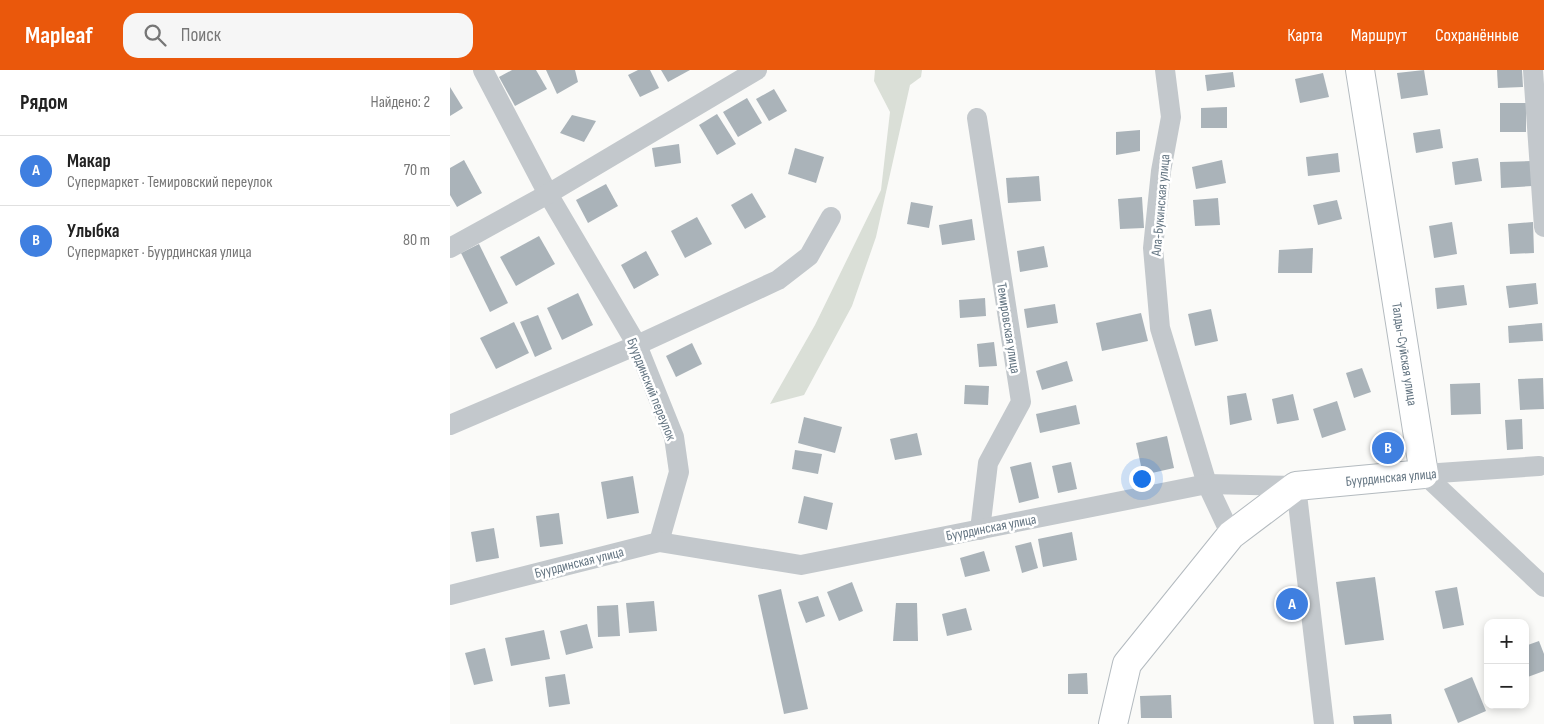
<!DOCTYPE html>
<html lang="ru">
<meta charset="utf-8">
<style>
:root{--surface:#fff;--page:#f6f6f6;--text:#222;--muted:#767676;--line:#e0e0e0;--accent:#ea580c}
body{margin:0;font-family:"Sofia Sans Condensed",sans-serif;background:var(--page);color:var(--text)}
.controls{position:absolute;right:15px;bottom:15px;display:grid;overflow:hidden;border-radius:10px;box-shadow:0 2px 8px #0003}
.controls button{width:45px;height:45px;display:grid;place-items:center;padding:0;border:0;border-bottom:1px solid var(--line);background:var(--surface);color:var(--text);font:25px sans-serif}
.you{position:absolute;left:691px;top:408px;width:18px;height:18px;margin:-12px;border:4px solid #fff;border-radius:50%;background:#1a73e8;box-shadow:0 0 0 8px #1a73e833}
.badge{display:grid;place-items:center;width:32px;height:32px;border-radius:50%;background:var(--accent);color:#fff;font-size:16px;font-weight:700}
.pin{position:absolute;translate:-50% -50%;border:2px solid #fff;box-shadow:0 1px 5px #0006}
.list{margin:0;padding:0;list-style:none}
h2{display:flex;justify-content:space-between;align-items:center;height:65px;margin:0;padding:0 20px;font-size:21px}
h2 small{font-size:16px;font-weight:400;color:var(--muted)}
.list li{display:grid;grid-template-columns:32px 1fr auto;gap:15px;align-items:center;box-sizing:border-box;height:70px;padding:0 20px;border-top:1px solid var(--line)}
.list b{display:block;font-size:19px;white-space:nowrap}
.list p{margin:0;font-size:16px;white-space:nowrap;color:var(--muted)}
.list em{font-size:16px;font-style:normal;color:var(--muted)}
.icon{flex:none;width:28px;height:28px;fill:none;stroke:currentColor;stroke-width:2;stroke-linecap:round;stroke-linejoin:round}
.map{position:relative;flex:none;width:1094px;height:654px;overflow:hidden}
header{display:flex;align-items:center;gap:30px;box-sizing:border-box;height:70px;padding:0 25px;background:var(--accent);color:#fff}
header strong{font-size:24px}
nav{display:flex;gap:28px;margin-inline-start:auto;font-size:18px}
.search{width:350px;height:45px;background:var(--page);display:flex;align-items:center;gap:12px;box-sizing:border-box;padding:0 18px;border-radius:15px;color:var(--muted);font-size:19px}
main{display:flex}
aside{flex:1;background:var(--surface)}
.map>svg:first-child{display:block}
.green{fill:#dadfd7}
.building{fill:#aab3b9}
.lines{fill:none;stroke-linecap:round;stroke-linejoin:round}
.secondary-casing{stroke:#b3babf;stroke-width:30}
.street{stroke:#c3c8cc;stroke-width:20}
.secondary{stroke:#fff;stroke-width:28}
.labels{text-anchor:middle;stroke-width:5;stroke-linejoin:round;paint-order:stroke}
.street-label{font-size:14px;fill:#657683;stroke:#fff}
</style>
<header>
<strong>Mapleaf</strong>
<div class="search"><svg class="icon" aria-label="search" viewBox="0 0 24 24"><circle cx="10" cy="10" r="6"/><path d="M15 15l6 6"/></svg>Поиск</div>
<nav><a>Карта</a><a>Маршрут</a><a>Сохранённые</a></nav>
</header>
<main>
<aside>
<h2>Рядом<small>Найдено: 2</small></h2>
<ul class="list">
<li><span class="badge" style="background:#3f7fe0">A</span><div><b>Макар</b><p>Супермаркет · Темировский переулок</p></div><em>70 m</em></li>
<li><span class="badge" style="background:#3f7fe0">B</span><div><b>Улыбка</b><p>Супермаркет · Буурдинская улица</p></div><em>80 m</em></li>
</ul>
</aside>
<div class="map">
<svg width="1094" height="654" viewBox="0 0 1094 654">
<rect width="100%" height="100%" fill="#fafaf8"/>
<polygon class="green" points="425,0 472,0 471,7 460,15 426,167 402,236 354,325 320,334 365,255 431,120 440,42 424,11"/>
<g class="building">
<polygon points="62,0 86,0 97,19 65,36 49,7"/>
<polygon points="96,0 125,0 128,12 107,24"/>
<polygon points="188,0 200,0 209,18 190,27 178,5"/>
<polygon points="211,0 240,0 218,12"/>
<polygon points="974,0 978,25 951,29 947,3"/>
<polygon points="1047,0 1072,0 1073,17 1048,18"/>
<polygon points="783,2 785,17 757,21 755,5"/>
<polygon points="873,3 879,27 850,33 845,9"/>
<polygon points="0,17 13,38 0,46"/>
<polygon points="324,19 337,41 319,51 306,29"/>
<polygon points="297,28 312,53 288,67 273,42"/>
<rect x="1050" y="33" width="26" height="29"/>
<polygon points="777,37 777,58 751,58 751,38"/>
<polygon points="267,44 286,74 267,85 249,55"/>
<polygon points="122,45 146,51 134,72 110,63"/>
<polygon points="990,59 993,78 966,83 963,63"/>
<polygon points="690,60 690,81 666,85 666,62"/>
<polygon points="229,74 231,93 205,97 202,78"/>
<polygon points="345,78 374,87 366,113 338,104"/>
<polygon points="888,83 890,102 858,106 856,87"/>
<polygon points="1028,88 1032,111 1005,115 1002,92"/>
<polygon points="14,90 32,123 7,137 0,125 0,98"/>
<polygon points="772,90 776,113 746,119 742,97"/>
<polygon points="1081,91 1082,116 1051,118 1050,92"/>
<polygon points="589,106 591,131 558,133 556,108"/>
<polygon points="156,114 168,136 138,153 126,130"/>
<polygon points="302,123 316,147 295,159 281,135"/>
<polygon points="692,127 694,158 670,159 668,129"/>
<polygon points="768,128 770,155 745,156 743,130"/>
<polygon points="887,130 892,149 868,155 863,135"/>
<polygon points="461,132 483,136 479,158 457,154"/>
<polygon points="247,147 262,174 235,188 221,161"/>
<polygon points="522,149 525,170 492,175 489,155"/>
<polygon points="1002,152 1007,184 984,188 979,156"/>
<polygon points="1083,152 1084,183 1060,184 1058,154"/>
<polygon points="89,166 105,194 66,216 50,187"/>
<polygon points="29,174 58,233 40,242 11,183"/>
<polygon points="594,176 598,197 570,202 567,181"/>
<polygon points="863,178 862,203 828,203 829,180"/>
<polygon points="196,181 209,205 184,219 171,195"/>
<polygon points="1086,213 1088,234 1059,238 1056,216"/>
<polygon points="1014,215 1017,235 987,239 985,218"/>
<polygon points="128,223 143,255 112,270 97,238"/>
<polygon points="535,228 536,246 510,248 509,230"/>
<polygon points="605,234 608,253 577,258 574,239"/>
<polygon points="761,239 768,271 745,276 738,244"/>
<polygon points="691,243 698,271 652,281 646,253"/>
<polygon points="88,245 102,279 85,287 70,252"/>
<polygon points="64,252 79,283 46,299 30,268"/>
<polygon points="1092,253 1093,271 1059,273 1058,256"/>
<polygon points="544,272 547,296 529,297 527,274"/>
<polygon points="242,273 252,294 226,307 216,286"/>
<polygon points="617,291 623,311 592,320 586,301"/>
<polygon points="912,298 921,322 904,328 896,303"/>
<polygon points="1093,308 1094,339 1070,340 1068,309"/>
<polygon points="1030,313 1031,344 1001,345 1000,314"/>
<polygon points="515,315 539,316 538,335 514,334"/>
<polygon points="796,323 802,350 780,355 777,326"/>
<polygon points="843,324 849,350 827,354 822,329"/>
<polygon points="887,331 896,360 872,368 863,339"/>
<polygon points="626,335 630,354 590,363 586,344"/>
<polygon points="354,347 392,357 385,383 348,373"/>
<polygon points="1072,349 1073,379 1057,380 1055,350"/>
<polygon points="467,363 472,385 445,390 440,369"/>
<polygon points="717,366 724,398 693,405 686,373"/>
<polygon points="925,372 946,372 946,386 924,385"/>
<polygon points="345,380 372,384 368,404 342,399"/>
<polygon points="581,392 589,428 569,433 560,397"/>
<polygon points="621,392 627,419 608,423 602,396"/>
<polygon points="183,406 189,443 157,449 151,412"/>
<polygon points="354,426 383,433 377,460 348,453"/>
<polygon points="109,443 113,474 90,477 86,446"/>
<polygon points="44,458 49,488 26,492 21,462"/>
<polygon points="622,462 627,490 593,497 588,469"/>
<polygon points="581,472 588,498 572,503 565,476"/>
<polygon points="534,481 540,501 515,507 510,488"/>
<polygon points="925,507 934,570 895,575 886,512"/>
<polygon points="402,512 413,541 389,551 377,522"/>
<polygon points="1007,517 1014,555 993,559 985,521"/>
<polygon points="331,519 358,639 334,644 308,525"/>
<polygon points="368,526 375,546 356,553 348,532"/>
<polygon points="204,531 207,561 179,563 176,533"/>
<polygon points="446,533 467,533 468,571 443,571"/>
<polygon points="168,535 170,566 148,567 147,536"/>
<polygon points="516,538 522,560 497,566 492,544"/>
<polygon points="137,554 143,578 116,585 110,561"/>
<polygon points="94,560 100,589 61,596 55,568"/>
<polygon points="1089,571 1094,584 1094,601 1075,608 1075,576"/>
<polygon points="35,578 43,611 24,615 15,583"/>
<polygon points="637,603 638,624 618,624 618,604"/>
<polygon points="115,604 120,634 99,637 95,607"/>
<polygon points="1022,607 1036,641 1008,653 994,619"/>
<polygon points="721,625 722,648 691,648 690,626"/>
<polygon points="941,644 942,654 904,654 903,646"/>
</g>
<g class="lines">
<g class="secondary-casing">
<polyline id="secondary" points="663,654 677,594 781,465 846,416 974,404 910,0"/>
</g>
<g class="street">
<polyline points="33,0 98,124 187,275 224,367 229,402 209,472"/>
<polyline points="715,0 721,47 711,101 703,178 710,258 757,414 781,465"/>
<polyline points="1083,0 1094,157"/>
<polyline points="527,48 571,332 538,393 530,460"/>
<polyline points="0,178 98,124 307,0"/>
<polyline points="0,355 187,275 328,210 359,186 381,147"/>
<polyline points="974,404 1094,517"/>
<polyline points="974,404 1089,396"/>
<polyline points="0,525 209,472 351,495 757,414 846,416 874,654"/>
</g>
<use href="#secondary" class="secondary"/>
</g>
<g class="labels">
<g class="street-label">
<text transform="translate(710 135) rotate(-85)" y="5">Ала-Букинская улица</text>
<text transform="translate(559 258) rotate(81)" y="5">Темировская улица</text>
<text transform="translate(955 284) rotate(81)" y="5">Талды-Суйская улица</text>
<text transform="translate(202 319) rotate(68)" y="5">Буурдинский переулок</text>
<text transform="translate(941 407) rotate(-5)" y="5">Буурдинская улица</text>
<text transform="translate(541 457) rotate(-11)" y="5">Буурдинская улица</text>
<text transform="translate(129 492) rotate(-14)" y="5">Буурдинская улица</text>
</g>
</g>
</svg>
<div class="controls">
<button>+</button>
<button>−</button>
</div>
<div class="you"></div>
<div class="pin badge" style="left:842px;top:534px;background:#3f7fe0">A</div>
<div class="pin badge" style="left:938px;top:378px;background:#3f7fe0">B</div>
</div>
</main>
